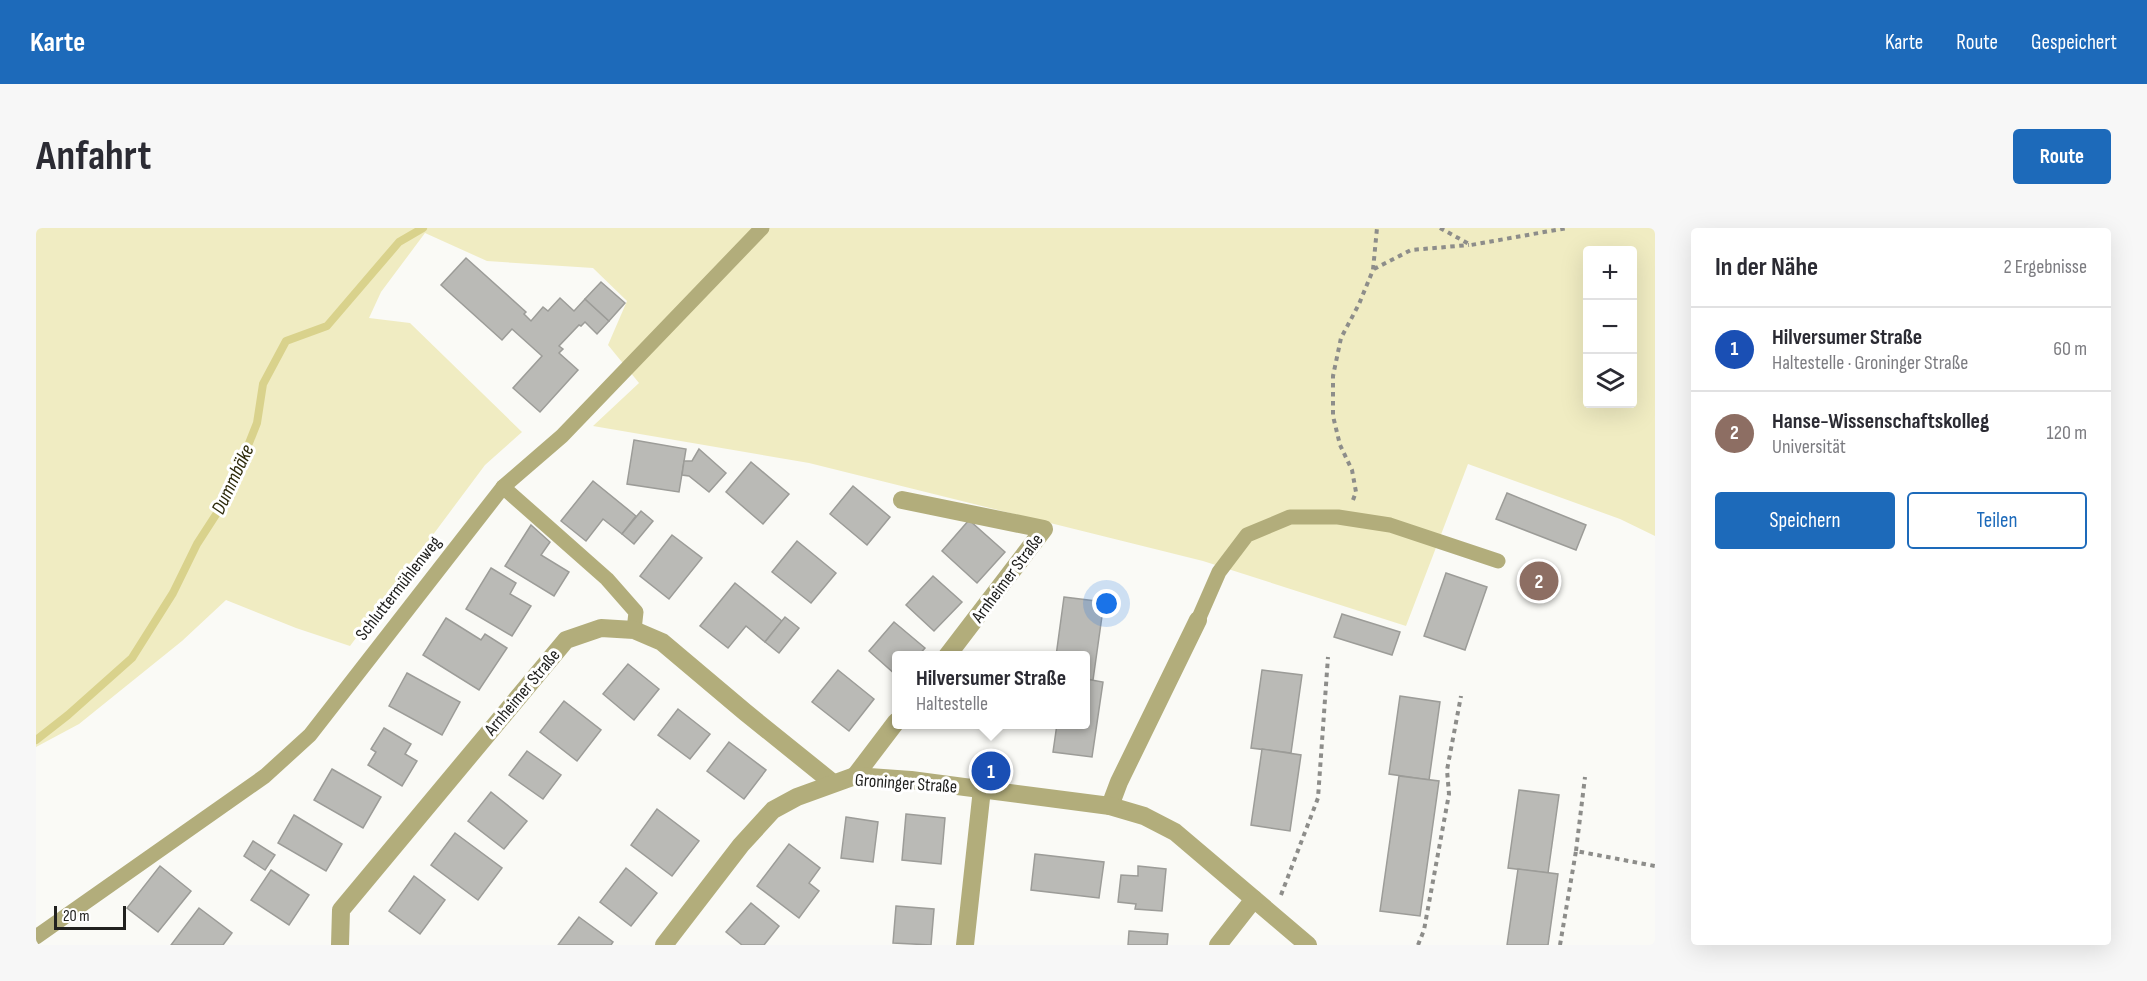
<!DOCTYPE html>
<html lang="de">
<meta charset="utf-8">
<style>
:root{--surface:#fff;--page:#f7f7f7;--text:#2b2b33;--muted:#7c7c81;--line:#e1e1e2;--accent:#1d6aba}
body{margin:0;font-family:"Sofia Sans Condensed",sans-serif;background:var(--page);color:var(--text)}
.controls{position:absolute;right:18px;top:18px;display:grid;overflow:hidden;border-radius:6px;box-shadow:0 6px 24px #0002}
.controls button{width:54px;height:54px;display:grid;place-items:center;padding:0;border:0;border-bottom:2px solid var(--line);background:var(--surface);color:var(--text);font:30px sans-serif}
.scale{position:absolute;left:18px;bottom:15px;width:72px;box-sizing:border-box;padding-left:6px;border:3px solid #21211f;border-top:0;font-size:16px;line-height:21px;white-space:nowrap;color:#21211f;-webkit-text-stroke:4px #fff;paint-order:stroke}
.you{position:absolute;left:1071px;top:376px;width:21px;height:21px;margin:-15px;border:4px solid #fff;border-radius:50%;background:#1a73e8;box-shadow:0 0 0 9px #1a73e833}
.badge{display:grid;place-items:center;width:39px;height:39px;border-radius:50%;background:var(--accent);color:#fff;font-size:20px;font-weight:700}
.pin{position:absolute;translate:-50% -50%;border:3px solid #fff;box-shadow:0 2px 6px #0006}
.popup{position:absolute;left:856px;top:423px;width:198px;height:78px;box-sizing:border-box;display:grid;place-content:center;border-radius:6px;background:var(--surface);filter:drop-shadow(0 2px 4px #0005);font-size:20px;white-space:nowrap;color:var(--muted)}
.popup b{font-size:22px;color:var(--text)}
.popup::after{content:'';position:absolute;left:50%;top:100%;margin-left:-12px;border:12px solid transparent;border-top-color:var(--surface)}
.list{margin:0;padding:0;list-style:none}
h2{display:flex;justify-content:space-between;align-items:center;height:78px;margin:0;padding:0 24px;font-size:26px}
h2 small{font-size:20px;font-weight:400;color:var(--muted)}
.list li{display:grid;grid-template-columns:39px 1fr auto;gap:18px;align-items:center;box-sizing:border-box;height:84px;padding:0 24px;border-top:2px solid var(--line)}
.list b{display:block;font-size:22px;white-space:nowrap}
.list p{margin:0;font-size:20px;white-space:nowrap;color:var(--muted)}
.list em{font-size:20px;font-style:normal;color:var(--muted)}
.actions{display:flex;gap:12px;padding:18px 24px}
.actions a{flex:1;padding:14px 0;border:2px solid var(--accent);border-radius:6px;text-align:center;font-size:21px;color:var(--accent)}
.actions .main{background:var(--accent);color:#fff}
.icon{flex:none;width:33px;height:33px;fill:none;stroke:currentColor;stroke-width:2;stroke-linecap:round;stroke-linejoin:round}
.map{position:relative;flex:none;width:1619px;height:717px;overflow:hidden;border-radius:6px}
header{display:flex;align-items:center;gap:36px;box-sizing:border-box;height:84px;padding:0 30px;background:var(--accent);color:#fff}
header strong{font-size:28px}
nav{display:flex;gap:33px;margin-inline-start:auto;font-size:21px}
.intro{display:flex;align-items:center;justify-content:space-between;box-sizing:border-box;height:144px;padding:0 36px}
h1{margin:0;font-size:42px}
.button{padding:15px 27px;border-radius:6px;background:var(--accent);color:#fff;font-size:21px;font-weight:700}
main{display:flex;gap:36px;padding:0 36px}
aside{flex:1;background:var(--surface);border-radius:6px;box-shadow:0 6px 24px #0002}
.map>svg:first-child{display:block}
.green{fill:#f0ecc2;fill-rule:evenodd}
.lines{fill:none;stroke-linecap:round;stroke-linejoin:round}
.stream{stroke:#d9d28c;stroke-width:8}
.building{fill:#babab6;stroke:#9c9c98;stroke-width:1.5}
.path{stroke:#8d8d8a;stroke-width:4;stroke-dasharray:4.5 4.5;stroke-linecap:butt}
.lane{stroke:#b2ad7b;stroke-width:15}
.street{stroke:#b2ad7b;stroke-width:18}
.labels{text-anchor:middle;stroke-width:6;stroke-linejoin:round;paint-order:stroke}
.street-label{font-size:18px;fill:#21211f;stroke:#fff}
.water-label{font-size:20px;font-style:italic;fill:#2e2b0b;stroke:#fff}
</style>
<header>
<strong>Karte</strong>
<nav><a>Karte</a><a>Route</a><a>Gespeichert</a></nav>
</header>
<div class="intro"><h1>Anfahrt</h1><a class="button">Route</a></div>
<main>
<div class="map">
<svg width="1619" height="717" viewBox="0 0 1619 717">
<rect width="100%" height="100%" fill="#fafaf6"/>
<path class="green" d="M 0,0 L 1619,0 L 1619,308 L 1584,291 L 1432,236 L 1370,398 L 1167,333 L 773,235 L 557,198 L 603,155 L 572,117 L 591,73 L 557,40 L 451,33 L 389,5 L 345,64 L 333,90 L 374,95 L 486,204 L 449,237 L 314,418 L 260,400 L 190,372 L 146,413 L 43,496 L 0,519 ZM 1552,22 L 1596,22 L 1596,176 L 1552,176 Z"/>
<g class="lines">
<polyline class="stream" points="0,512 32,487 96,430 137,365 161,316 192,268 221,195 227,156 250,113 291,98 363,14 387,0"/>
</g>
<g class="building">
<polygon points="430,30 490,84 488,86 495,93 507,79 512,83 524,70 538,83 549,71 573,93 561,106 549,94 545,98 543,97 523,118 527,121 523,125 542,142 504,184 477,160 506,128 476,101 466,112 405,57"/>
<polygon points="565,54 589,75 573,93 549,71"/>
<polygon points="598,212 650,221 643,264 591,256"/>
<polygon points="663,221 690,245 673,264 653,248 646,247 648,233 656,233"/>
<polygon points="715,234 753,266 727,296 690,264"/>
<polygon points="557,253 600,288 586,306 567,291 550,313 525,293"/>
<polygon points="817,258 854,289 831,317 794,286"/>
<polygon points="1471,265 1550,297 1540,322 1460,291"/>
<polygon points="605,283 617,293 598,316 586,306"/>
<polygon points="933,292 969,324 941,355 906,323"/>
<polygon points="495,297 514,314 505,327 533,344 518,368 469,338"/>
<polygon points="636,307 666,330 633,371 604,348"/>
<polygon points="761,313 800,345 775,375 736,344"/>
<polygon points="455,340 480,355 474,366 495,378 476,408 430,381"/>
<polygon points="1410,345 1451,359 1429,422 1388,408"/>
<polygon points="897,348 926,374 898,403 870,377"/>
<polygon points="699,355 746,393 729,414 710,398 692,420 664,398"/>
<polygon points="1028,369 1068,374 1057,452 1050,451 1050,428 1020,428"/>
<polygon points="1306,386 1364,404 1356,427 1298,409"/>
<polygon points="749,389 763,400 743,425 729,414"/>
<polygon points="410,390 445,412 449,406 471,420 443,462 387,427"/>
<polygon points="858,394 889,420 882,428 860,428 860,447 833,423"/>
<polygon points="592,436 623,461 598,492 567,466"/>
<polygon points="802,442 838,471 813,503 776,474"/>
<polygon points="1226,442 1266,447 1255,525 1215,520"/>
<polygon points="371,445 424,474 406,507 353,478"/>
<polygon points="1050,451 1067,454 1056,529 1017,524 1021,496 1050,496"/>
<polygon points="1364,468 1404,474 1393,552 1353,546"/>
<polygon points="528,473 565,502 541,533 504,504"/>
<polygon points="642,481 674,506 654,531 622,507"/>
<polygon points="348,500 375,516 369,526 381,533 366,558 332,537 340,524 335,521"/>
<polygon points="693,514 730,542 708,571 671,543"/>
<polygon points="1226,521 1265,527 1254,603 1215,597"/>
<polygon points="491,523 525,547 507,571 473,547"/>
<polygon points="296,541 345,569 327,600 278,572"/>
<polygon points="1363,548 1403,553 1384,688 1344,683"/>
<polygon points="1483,562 1523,567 1512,645 1472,640"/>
<polygon points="455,564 491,593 468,621 432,593"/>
<polygon points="621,581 663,613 636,648 595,617"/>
<polygon points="870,586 909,590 905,636 866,632"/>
<polygon points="258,587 306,616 290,643 242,615"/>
<polygon points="810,589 842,594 837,634 805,630"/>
<polygon points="419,605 466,640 442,672 395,637"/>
<polygon points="217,613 239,627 229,642 208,628"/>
<polygon points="753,616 784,640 773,655 783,663 763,690 721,658"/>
<polygon points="999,626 1068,634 1063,670 995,662"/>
<polygon points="124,638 155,663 122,704 91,680"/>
<polygon points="1102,638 1130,641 1126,683 1099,681 1100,676 1082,674 1085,647 1102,648"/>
<polygon points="590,640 621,665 595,698 564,674"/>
<polygon points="1482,641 1522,646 1512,717 1471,717"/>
<polygon points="235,642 273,667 253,697 215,672"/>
<polygon points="378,648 409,672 384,706 353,683"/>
<polygon points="715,675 743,698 728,717 706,717 690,704"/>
<polygon points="860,678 898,681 895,717 857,715"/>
<polygon points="163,680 196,705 187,717 135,717"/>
<polygon points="543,689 577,714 575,717 522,717"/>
<polygon points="1093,703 1132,706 1131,717 1092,717"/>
</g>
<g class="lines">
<g class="path">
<polyline points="1404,0 1435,17 1531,0"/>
<polyline points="1338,41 1375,22 1433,17"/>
<polyline points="1317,272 1320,264 1316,242 1304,217 1297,188 1297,148 1305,110 1323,76 1337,42 1341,0"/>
<polyline points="1540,623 1549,549"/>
<polyline points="1245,667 1282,570 1292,429"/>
<polyline points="1382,717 1388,702 1413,566 1411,542 1425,468"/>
<polyline points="1524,717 1540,623 1619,638"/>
</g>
<g class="lane">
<polyline points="467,259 571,351 600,384 598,402"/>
<polyline points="1162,392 1183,344 1211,307 1254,289 1302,289 1354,297 1462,333"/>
<polyline points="0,709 229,548 274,507 467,259 526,208 726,0"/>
</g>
<g class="street">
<polyline points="866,272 1008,301 911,428"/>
<polyline points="819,548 860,494"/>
<polyline points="1074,578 1083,554 1162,392"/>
<polyline points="304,717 305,682 530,412 565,400 598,402 626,414 709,484 797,555"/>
<polyline points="628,717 705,617 737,582 761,569 819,548 875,552 1074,578 1108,588 1139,604 1272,717"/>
<polyline points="929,717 946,561"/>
<polyline points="1182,717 1218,671"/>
</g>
</g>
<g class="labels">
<g class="street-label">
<text transform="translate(971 350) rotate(-53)" y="6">Arnheimer Straße</text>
<text transform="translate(362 360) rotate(-52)" y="6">Schluttermühlenweg</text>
<text transform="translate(486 464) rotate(-50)" y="6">Arnheimer Straße</text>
<text transform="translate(870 555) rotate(4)" y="6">Groninger Straße</text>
</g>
<g class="water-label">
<text transform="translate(196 251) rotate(-65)" y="7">Dummbäke</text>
</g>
</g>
</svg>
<div class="controls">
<button>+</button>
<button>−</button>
<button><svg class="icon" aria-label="layers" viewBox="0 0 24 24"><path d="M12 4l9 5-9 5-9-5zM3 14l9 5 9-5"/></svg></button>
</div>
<div class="scale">20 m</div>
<div class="you"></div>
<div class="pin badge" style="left:955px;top:543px;background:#1a4fb4">1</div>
<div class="popup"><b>Hilversumer Straße</b>Haltestelle</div>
<div class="pin badge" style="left:1503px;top:353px;background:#8d6e63">2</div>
</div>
<aside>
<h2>In der Nähe<small>2 Ergebnisse</small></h2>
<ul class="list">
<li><span class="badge" style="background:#1a4fb4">1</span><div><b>Hilversumer Straße</b><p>Haltestelle · Groninger Straße</p></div><em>60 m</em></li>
<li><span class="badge" style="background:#8d6e63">2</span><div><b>Hanse-Wissenschaftskolleg</b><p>Universität</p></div><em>120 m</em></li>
</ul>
<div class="actions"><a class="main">Speichern</a><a>Teilen</a></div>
</aside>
</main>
